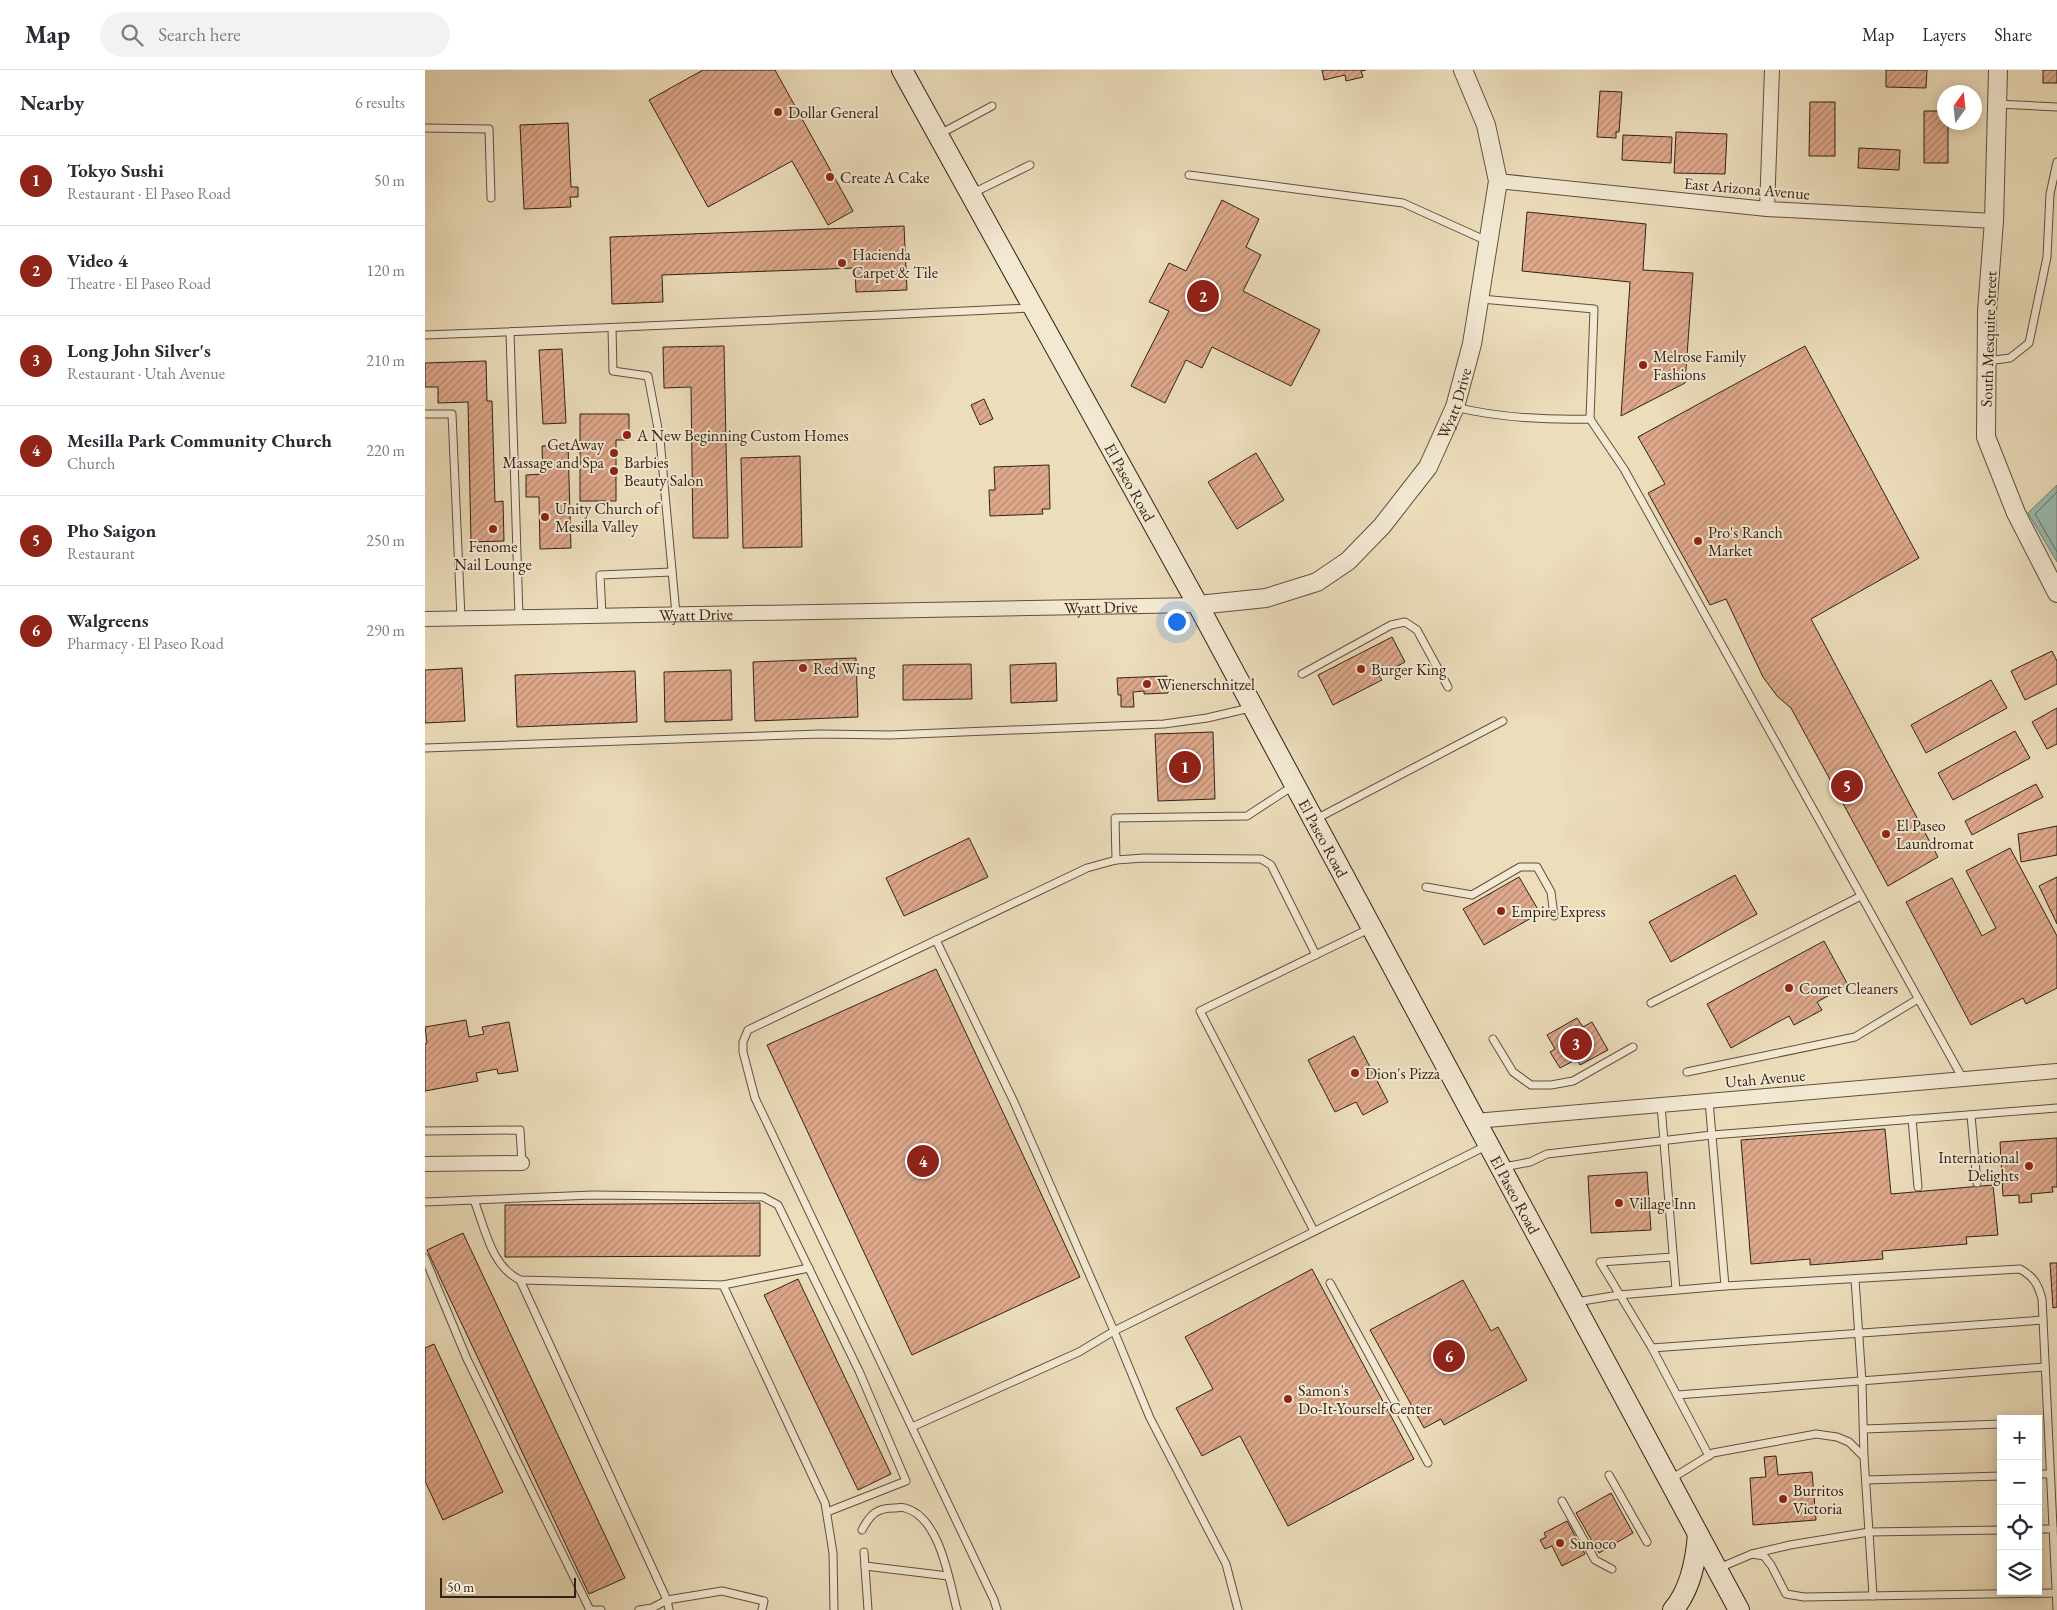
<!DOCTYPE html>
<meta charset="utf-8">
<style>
:root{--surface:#fff;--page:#f2f2f3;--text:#2b2b33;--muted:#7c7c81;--line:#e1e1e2;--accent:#8f2418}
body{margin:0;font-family:"EB Garamond",serif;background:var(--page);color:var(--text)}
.controls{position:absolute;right:15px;bottom:15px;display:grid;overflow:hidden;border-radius:0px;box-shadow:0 2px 12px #0003}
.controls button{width:45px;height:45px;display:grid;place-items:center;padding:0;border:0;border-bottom:1px solid var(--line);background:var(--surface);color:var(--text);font:25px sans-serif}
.compass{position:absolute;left:1512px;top:15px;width:45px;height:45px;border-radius:50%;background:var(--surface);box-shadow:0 2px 12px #0003;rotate:15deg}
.scale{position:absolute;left:15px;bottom:12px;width:136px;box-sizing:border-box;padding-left:5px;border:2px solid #322117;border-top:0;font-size:14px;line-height:18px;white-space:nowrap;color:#322117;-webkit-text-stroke:4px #f3e9d3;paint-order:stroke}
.you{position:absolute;left:751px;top:551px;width:18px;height:18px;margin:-12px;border:4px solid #fff;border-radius:50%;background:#1a73e8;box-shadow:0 0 0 8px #1a73e833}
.badge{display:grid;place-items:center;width:32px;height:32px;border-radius:50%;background:var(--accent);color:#fff;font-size:16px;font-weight:700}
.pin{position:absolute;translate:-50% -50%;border:2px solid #fff;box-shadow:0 1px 5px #0006}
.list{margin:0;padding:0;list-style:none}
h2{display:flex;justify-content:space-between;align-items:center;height:65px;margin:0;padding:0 20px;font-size:21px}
h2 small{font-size:16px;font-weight:400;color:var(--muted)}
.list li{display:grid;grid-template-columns:32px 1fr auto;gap:15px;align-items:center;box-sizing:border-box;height:90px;padding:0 20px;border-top:1px solid var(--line)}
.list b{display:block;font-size:19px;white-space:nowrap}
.list p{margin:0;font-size:16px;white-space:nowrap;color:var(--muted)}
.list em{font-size:16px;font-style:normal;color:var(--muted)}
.icon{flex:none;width:28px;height:28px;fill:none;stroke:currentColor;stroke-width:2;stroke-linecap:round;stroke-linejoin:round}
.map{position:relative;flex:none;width:1632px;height:1540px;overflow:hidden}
header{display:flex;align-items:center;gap:30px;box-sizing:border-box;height:70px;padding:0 25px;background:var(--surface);border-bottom:1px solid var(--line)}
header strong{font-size:24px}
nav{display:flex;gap:28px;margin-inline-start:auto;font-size:18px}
.search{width:350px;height:45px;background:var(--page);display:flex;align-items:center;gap:12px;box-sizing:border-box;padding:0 18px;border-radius:28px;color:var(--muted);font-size:19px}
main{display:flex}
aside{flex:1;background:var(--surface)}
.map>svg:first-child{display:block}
.water{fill:#99bbb1;stroke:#707d73}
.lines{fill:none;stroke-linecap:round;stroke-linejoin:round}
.shore{stroke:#666e64;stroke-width:1}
.building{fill:url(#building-hatch);stroke:#322117}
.service-casing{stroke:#605040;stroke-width:9}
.minor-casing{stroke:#605040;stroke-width:16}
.tertiary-casing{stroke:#605040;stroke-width:20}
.secondary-casing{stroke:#322117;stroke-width:22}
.service{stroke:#f3e9d3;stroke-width:7}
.minor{stroke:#f3e9d3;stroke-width:14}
.tertiary{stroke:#f3e9d3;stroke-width:18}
.secondary{stroke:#f3e9d3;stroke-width:20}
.poi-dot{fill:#8f2418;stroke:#f3e9d3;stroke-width:2}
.labels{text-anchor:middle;stroke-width:4;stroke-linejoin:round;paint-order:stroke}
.poi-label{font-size:16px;fill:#322117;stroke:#f3e9d3;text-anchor:start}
.street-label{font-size:16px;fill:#322117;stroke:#f3e9d3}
</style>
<header>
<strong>Map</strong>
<div class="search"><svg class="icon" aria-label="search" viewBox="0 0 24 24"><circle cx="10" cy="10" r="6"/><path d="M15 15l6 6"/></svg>Search here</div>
<nav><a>Map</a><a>Layers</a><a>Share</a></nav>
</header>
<main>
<aside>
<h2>Nearby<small>6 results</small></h2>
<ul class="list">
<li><span class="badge">1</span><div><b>Tokyo Sushi</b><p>Restaurant · El Paseo Road</p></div><em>50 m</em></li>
<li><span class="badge">2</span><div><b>Video 4</b><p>Theatre · El Paseo Road</p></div><em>120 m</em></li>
<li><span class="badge">3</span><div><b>Long John Silver's</b><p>Restaurant · Utah Avenue</p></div><em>210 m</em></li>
<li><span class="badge">4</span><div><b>Mesilla Park Community Church</b><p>Church</p></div><em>220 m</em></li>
<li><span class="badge">5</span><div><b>Pho Saigon</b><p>Restaurant</p></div><em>250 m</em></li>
<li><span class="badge">6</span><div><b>Walgreens</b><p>Pharmacy · El Paseo Road</p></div><em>290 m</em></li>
</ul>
</aside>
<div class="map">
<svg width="1632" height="1540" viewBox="0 0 1632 1540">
<defs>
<pattern id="building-hatch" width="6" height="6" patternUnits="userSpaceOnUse" patternTransform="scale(1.25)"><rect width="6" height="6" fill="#dfa98c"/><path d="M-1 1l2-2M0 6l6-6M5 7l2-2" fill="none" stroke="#b58971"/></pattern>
</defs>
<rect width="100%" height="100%" fill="#ecddbb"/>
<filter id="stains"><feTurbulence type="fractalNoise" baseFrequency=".004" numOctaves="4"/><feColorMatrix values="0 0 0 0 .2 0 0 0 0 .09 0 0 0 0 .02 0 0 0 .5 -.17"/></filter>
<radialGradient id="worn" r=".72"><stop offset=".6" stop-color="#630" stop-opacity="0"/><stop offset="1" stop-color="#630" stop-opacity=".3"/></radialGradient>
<polygon class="water" points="1632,415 1632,492 1603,443"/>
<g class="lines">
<polyline class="shore" points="1632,422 1610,444 1632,482"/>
</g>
<g class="building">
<polygon points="278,0 350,0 428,141 403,155 367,91 283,137 224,30"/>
<polygon points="897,0 941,0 936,1 938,7 921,11 920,5 899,10"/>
<polygon points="1461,0 1502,0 1501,18 1461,17"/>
<rect x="1618" y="0" width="14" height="13"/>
<polygon points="1175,21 1197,22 1194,62 1191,62 1191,68 1172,67"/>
<polygon points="1385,32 1410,32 1410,86 1384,86"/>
<polygon points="1499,41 1520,41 1520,52 1523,52 1523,93 1499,93"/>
<polygon points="143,53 146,117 153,117 153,127 145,127 146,137 99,139 95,55"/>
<polygon points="1251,62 1302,64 1300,104 1249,103"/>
<polygon points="1198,65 1247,67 1246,93 1197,90"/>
<polygon points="1434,78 1475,80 1474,100 1433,98"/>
<polygon points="797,130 834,149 821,177 836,185 818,221 895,260 866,316 787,277 777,298 761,290 740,333 706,316 744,241 724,232 744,193 761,201"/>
<polygon points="1102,142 1221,154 1218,200 1268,203 1260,313 1196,346 1205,212 1097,201"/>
<polygon points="479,156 482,220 431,222 430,198 237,205 238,232 187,234 185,167"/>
<polygon points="299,276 303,468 268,468 266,317 239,318 238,277"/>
<polygon points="1380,276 1494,488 1386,549 1513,787 1463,816 1366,638 1352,626 1338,607 1301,529 1285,535 1223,423 1240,414 1213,367"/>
<polygon points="137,279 141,353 118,354 114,280"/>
<polygon points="61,291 62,331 67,331 70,432 78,431 79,471 46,472 43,332 13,333 13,317 0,317 0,293"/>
<polygon points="559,329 568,349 555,355 546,335"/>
<polygon points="155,344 204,344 204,370 191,370 191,431 155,431"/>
<polygon points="143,375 146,478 115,479 114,427 101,427 101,405 118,404 117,376"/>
<polygon points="831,383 859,430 812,459 783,412"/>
<polygon points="375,386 377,477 318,478 316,388"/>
<polygon points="624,395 625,439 617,439 618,444 565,446 564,420 570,420 569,397"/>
<polygon points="967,567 980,592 954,606 957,610 908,635 893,605"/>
<polygon points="1627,581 1632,591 1632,614 1600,630 1586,601"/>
<polygon points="431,588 433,647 330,651 328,592"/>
<polygon points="631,593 632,631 586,633 585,595"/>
<polygon points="546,594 547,629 478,630 478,595"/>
<polygon points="37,598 40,651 0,653 0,600"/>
<polygon points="306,600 307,650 240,652 239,602"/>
<polygon points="210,601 212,652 92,657 90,605"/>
<polygon points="742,606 743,623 719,624 719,621 708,622 709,637 696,637 696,625 693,625 692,608"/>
<polygon points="1566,610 1582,638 1501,683 1486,655"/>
<polygon points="1632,638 1632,674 1622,679 1607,652"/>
<polygon points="1590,661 1605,688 1528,730 1513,703"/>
<polygon points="788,662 790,729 733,731 730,664"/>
<polygon points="1611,714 1618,727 1547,765 1540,751"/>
<polygon points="1632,756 1632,785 1596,792 1593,764"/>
<polygon points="544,768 563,807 479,846 461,808"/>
<polygon points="1585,778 1632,866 1632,918 1601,934 1598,928 1546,955 1481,832 1527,808 1557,866 1571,858 1541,801"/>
<polygon points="1310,805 1332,844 1246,892 1224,852"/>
<polygon points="1094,807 1115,843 1059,875 1038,839"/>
<polygon points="1632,807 1632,854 1614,816"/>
<polygon points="1399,871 1423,915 1392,932 1397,940 1369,955 1364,946 1306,978 1282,934"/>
<polygon points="511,899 655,1207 487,1285 342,975"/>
<polygon points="1152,948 1158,957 1167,952 1183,980 1155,995 1152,989 1135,998 1125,982 1130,979 1122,965"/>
<polygon points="41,950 44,967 59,964 57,957 84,952 93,1001 73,1004 72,999 51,1003 53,1011 0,1021 0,974 2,973 0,957"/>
<polygon points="929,966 963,1032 938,1045 931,1032 910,1042 883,990"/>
<polygon points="1460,1059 1466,1124 1568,1115 1573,1165 1541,1167 1542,1174 1457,1181 1458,1189 1385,1195 1385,1189 1326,1194 1316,1070"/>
<polygon points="1632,1068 1632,1117 1627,1117 1628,1122 1606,1124 1607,1132 1594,1133 1594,1125 1578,1126 1575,1072"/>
<polygon points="1222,1102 1226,1160 1166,1163 1163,1106"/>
<polygon points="335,1133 335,1186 80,1187 80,1135"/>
<polygon points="38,1163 200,1508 164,1524 2,1180"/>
<polygon points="1625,1193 1632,1193 1632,1237 1628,1238"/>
<polygon points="887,1199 989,1389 863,1456 815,1366 777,1386 751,1338 788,1319 760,1267"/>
<polygon points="373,1209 466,1404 433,1420 339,1225"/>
<polygon points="1038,1210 1066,1261 1073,1257 1102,1310 1019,1355 1016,1349 999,1358 945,1260"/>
<polygon points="9,1274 78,1422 18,1450 0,1411 0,1278"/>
<polygon points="1351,1386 1353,1405 1387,1402 1391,1450 1328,1455 1325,1408 1341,1407 1339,1387"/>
<polygon points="1186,1423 1208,1463 1174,1483 1151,1443"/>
<polygon points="1142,1451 1160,1484 1137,1496 1127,1476 1120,1479 1115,1470 1121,1467 1119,1463"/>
</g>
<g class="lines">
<g class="service-casing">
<g id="service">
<polyline points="1572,34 1632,37"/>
<polyline points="0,58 64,59 66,128"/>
<polyline points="515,64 567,36"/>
<polyline points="764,105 978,133 1062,171"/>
<polyline points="548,123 605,95"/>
<polyline points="1056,229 1169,239 1165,349"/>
<polyline points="187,258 188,301 223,306 235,369 251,544"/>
<polyline points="85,262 94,547"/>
<path d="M 0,265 C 202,258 404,247 607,238"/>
<polyline points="1562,291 1585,288 1604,273 1622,187 1625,124 1632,92"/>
<path d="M 1030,337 C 1074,348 1120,350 1165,349 L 1199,399 L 1538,1009"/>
<polyline points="0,344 27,344 36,548"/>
<polyline points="177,545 175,505 247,502"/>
<polyline points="877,604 966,555 980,552 992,560 1023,617"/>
<polyline points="0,678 395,664 465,665 739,654 782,648 825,638"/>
<polyline points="891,749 1078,651"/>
<polyline points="691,790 690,748 822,746 868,716"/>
<polyline points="1001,817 1047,825 1095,797 1112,797 1126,822 1129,846"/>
<polyline points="511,870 589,1032 689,1261 725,1348 801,1494 813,1540"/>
<polyline points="1226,933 1436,826"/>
<polyline points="1068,969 1088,1002 1106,1015 1126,1015 1148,1011 1208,977"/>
<polyline points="1262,1002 1430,967 1493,929"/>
<path d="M 1284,1031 L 1300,1216 L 1595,1199 C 1609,1207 1613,1214 1617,1229 L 1632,1540"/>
<polyline points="1236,1035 1251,1220"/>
<polyline points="1546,1045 1552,1113"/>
<polyline points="1487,1049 1493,1117"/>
<polyline points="0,1061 95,1060 97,1093"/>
<polyline points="1079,1097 1105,1092 1122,1084 1287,1065 1632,1038"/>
<polyline points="49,1130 168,1125 338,1127 353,1135 434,1301 481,1411 402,1442"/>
<path d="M 0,1132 L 49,1130 C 60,1158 66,1196 95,1210 L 298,1215 L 400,1433 L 408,1483 L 409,1540"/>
<polyline points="889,1161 775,941 946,858"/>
<polyline points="0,1188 42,1289 165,1540"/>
<polyline points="1430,1209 1437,1312 1439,1387"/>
<polyline points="95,1210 242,1530 244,1540"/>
<polyline points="905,1213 1003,1393"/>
<polyline points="298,1215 384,1198"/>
<polyline points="1151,1232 1194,1225 1300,1216"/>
<polyline points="1227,1278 1175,1192 1248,1187"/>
<polyline points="1252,1325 1620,1297"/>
<polyline points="487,1357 654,1282 689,1261 1063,1075"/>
<polyline points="1439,1359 1576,1354"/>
<polyline points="1284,1386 1227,1278 1618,1250"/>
<polyline points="1613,1404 1625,1404"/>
<polyline points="1184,1405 1222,1472"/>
<polyline points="1246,1409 1288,1383 1391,1364 1412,1367 1424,1372 1439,1387 1444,1462 1365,1475 1327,1484"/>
<polyline points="1441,1410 1576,1406"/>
<polyline points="1137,1431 1170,1490 1187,1499"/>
<polyline points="1613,1459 1628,1459"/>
<path d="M 437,1460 C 445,1445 451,1438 469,1438 C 472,1438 477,1437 480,1438 C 515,1447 524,1510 532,1540"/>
<polyline points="439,1482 443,1540"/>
<polyline points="440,1496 523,1506"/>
<polyline points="1294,1498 1327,1484 1339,1486 1346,1495 1361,1524 1379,1527 1631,1523"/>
<polyline points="1448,1526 1444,1462 1576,1460"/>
<polyline points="164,1540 176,1540"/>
<polyline points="214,1540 227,1538 242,1530 297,1521 339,1531 337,1540"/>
<polyline points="572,1540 569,1530 330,1028 318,982 318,972 323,960 662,798 691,790 719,788 836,789 846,795 891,885"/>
</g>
</g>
<g class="minor-casing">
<g id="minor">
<polyline points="1073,111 1342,139 1569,151"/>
<polyline points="1342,139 1347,0"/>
<path id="s1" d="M 0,549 L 773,535"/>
<polyline points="1050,1051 1632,1001"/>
<polyline points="0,1094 97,1093"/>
</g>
</g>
<g class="tertiary-casing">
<g id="tertiary">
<polyline points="1573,0 1569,151 1562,241 1561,367 1591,443 1632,523"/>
<path id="s2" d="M 773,535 L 841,528 L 892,512 L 923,491 L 957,456 L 1003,397 L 1030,337 L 1047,274 L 1073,111 L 1061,55 L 1038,0"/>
</g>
</g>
<g class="secondary-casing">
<g id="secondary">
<path id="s3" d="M 477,0 L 773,535 L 1314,1540"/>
<path d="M 1248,1540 C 1266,1519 1271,1490 1273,1464"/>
</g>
</g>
<use href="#service" class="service"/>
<use href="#minor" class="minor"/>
<use href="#tertiary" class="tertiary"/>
<use href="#secondary" class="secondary"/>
</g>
<g class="poi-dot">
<circle cx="353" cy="42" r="5"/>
<circle cx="405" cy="107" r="5"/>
<circle cx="417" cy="193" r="5"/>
<circle cx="1218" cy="295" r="5"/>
<circle cx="202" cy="365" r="5"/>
<circle cx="189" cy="383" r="5"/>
<circle cx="189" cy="401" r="5"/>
<circle cx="120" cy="447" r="5"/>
<circle cx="68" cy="459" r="5"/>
<circle cx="1273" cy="471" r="5"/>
<circle cx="378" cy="598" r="5"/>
<circle cx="936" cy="599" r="5"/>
<circle cx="722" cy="614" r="5"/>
<circle cx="1461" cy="764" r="5"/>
<circle cx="1076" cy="841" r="5"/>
<circle cx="1364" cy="918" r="5"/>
<circle cx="930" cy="1003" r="5"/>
<circle cx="1604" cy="1096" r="5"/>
<circle cx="1194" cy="1133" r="5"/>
<circle cx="863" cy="1329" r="5"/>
<circle cx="1358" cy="1429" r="5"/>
<circle cx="1135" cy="1473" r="5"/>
</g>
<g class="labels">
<g class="poi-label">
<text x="363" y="48">Dollar General</text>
<text x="415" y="113">Create A Cake</text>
<text x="427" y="190">Hacienda<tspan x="427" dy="18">Carpet &amp; Tile</tspan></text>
<text x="1228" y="292">Melrose Family<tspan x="1228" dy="18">Fashions</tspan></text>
<text x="212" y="371">A New Beginning Custom Homes</text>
<text x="179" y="380" text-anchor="end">GetAway<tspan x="179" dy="18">Massage and Spa</tspan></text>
<text x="199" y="398">Barbies<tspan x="199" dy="18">Beauty Salon</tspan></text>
<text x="130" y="444">Unity Church of<tspan x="130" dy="18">Mesilla Valley</tspan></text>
<text x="1283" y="468">Pro's Ranch<tspan x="1283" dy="18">Market</tspan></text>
<text x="68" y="482" text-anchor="middle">Fenome<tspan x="68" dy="18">Nail Lounge</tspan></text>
<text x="388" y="604">Red Wing</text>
<text x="946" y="605">Burger King</text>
<text x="732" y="620">Wienerschnitzel</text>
<text x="1471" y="761">El Paseo<tspan x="1471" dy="18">Laundromat</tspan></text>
<text x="1086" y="847">Empire Express</text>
<text x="1374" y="924">Comet Cleaners</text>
<text x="940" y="1009">Dion's Pizza</text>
<text x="1594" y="1093" text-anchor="end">International<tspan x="1594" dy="18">Delights</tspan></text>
<text x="1204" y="1139">Village Inn</text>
<text x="873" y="1326">Samon's<tspan x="873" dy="18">Do-It-Yourself Center</tspan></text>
<text x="1368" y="1426">Burritos<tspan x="1368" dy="18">Victoria</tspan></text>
<text x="1145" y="1479">Sunoco</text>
</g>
<g class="street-label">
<text transform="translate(1322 118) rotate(5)" y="6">East Arizona Avenue</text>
<text transform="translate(1563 269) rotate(-88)" y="6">South Mesquite Street</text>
<text dy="6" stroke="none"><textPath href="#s2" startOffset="352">Wyatt Drive</textPath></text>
<text dy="6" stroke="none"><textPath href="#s3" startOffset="471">El Paseo Road</textPath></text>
<text dy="6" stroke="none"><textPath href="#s1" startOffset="676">Wyatt Drive</textPath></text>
<text dy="6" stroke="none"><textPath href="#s1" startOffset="271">Wyatt Drive</textPath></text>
<text dy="6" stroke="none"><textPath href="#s3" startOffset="876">El Paseo Road</textPath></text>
<text transform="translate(1340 1008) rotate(-5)" y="6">Utah Avenue</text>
<text dy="6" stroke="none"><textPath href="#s3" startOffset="1281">El Paseo Road</textPath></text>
</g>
</g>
<rect width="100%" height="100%" filter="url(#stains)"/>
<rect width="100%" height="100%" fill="url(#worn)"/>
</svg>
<div class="controls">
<button>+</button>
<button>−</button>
<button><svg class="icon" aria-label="locate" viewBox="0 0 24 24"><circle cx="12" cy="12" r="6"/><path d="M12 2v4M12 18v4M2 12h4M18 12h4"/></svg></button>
<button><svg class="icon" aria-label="layers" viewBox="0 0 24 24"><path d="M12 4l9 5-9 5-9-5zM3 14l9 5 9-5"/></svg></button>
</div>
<svg class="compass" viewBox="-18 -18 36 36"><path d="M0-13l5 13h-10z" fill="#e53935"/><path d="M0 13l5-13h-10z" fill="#7c7c81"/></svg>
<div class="scale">50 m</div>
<div class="you"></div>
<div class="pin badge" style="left:760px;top:697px">1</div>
<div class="pin badge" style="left:778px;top:226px">2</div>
<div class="pin badge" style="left:1151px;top:974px">3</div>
<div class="pin badge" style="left:498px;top:1091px">4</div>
<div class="pin badge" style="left:1422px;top:716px">5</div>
<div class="pin badge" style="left:1024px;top:1286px">6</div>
</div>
</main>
